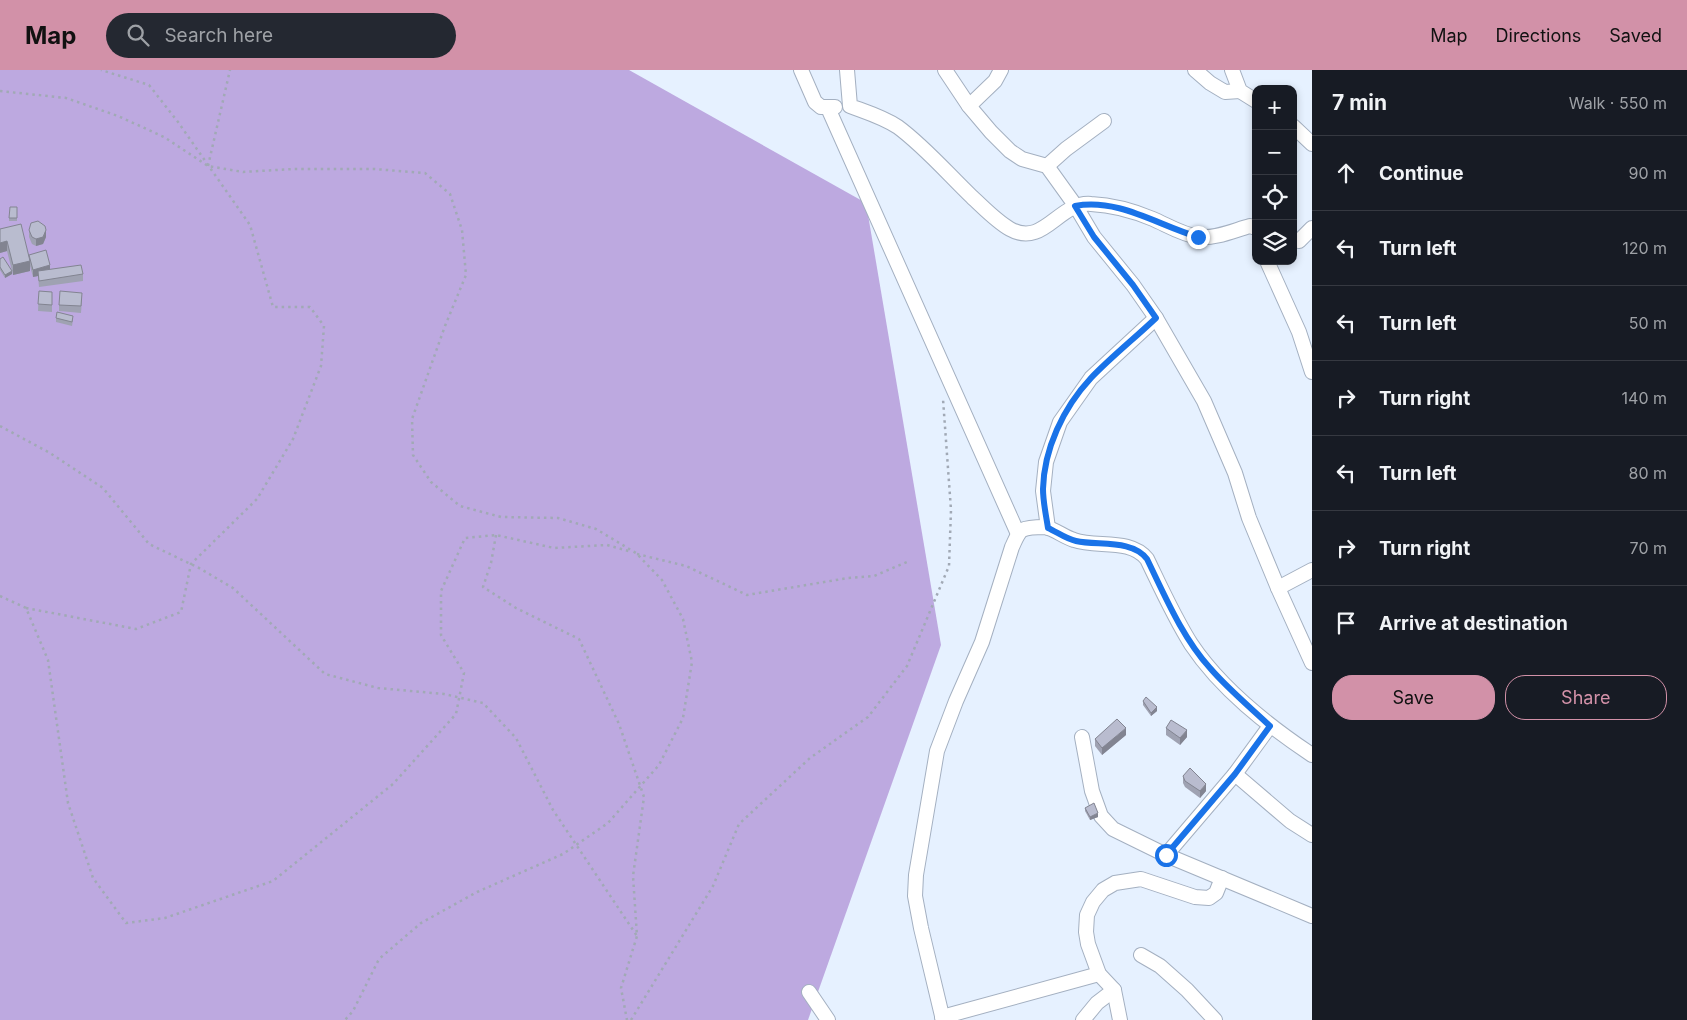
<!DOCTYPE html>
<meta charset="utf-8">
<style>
:root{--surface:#171b24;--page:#242831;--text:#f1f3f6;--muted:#9ea1a6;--line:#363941;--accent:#d291a8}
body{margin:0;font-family:Inter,sans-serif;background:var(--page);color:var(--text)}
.controls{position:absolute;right:15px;top:15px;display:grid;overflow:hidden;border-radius:10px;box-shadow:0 2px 8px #0003}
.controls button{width:45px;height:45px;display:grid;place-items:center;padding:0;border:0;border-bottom:1px solid var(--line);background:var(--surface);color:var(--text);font:25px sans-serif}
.stop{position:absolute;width:15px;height:15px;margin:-11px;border:4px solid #1a73e8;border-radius:50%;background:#fff}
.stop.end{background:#1a73e8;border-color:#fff;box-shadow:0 1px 5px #0008}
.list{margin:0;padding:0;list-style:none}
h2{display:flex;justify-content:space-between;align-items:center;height:65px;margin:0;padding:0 20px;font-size:21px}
h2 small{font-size:16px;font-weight:400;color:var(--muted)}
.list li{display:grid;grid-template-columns:32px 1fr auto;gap:15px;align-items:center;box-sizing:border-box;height:75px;padding:0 20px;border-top:1px solid var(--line)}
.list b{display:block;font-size:19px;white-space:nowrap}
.list em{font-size:16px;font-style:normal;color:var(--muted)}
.actions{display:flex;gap:10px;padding:15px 20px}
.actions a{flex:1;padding:11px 0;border:1px solid var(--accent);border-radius:20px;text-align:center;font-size:18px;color:var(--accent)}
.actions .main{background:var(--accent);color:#111}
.icon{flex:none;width:28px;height:28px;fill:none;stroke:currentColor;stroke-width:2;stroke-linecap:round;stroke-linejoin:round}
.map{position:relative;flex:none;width:1312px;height:950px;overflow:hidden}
header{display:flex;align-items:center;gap:30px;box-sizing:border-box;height:70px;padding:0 25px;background:var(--accent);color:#111}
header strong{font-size:24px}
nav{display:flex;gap:28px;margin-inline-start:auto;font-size:18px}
.search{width:350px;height:45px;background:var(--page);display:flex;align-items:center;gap:12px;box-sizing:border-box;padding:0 18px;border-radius:28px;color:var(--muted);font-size:19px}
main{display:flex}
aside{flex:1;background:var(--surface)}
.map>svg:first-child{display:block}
.forest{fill:#bda9e0}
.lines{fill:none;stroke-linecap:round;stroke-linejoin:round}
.minor-casing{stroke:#a4b0c1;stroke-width:16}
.path{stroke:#a1a9b5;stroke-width:2.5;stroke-dasharray:2.5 4;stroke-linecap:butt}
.minor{stroke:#fff;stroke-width:14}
.wall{fill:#9fa2b2}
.shaded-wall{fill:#828491}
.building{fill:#b9bccf;stroke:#828491}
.route{stroke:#1a73e8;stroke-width:6}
</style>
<header>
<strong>Map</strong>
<div class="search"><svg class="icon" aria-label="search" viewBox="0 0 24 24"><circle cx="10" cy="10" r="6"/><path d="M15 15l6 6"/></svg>Search here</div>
<nav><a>Map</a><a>Directions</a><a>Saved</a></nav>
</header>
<main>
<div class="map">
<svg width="1312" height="950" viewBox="0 0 1312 950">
<rect width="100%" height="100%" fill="#e6f1ff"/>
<polygon class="forest" points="0,0 629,0 866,133 941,575 808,950 0,950"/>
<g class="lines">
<g class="minor-casing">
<g id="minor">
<polyline points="801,0 815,32 821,37 835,37"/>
<path d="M 847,0 L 850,36 C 866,42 883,47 898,57 C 925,77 948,104 972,127 C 984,138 996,151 1010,159 C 1044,178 1059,131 1091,134 C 1112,135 1134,141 1153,149 C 1167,155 1183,165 1199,167 C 1215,169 1235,160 1250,156 L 1256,158"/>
<polyline points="945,0 969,36 991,62 1010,81 1022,89 1047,96 1075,135 1094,167 1133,215 1156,248 1204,331 1235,403 1249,448 1278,518 1312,593"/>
<polyline points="1195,0 1210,13 1225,22 1240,21"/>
<polyline points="1232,0 1240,21 1256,31"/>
<polyline points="969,36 995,11 1001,0"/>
<polyline points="828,38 1018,464"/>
<polyline points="1293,56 1312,74"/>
<polyline points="1047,96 1066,79 1104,51"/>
<polyline points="1293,169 1299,171 1312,158"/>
<polyline points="1267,191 1299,262 1312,302"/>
<polyline points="1048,458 1043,421 1046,392 1060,352 1091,308 1156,248"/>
<polyline points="1278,518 1312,500"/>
<polyline points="1082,667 1092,721 1101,746 1113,759 1166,785 1312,846"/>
<polyline points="1235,704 1290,751 1312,765"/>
<polyline points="1166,785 1235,704 1270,656"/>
<polyline points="1141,885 1160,896 1187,920 1215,950"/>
<polyline points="809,922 828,950"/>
<polyline points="942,947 1099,904"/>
<path d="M 943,950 L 921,858 L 915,826 L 916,805 L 937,681 L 956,631 L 982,572 L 1012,477 C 1015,471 1017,464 1022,460 C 1028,457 1039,457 1045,457 C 1055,459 1064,467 1074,470 C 1097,478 1130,468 1147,489 C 1161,518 1174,547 1191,574 C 1221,619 1267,655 1312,685"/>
<polyline points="1083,950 1097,933 1114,920"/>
<polyline points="1120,950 1114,920 1099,904 1088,874 1086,862 1087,845 1093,832 1103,820 1115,813 1141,809 1195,827 1209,828 1216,823 1222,808"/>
</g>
</g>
<g class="path">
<polyline points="0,21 66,28 118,46 164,67 208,96 243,102 293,99 374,99 425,103 450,124 462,160 466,205 445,256 412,349 413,385 431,412 460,436 501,447 558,448 596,459 636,483 662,510 683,549 692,592 683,648 659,695 608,753 563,784 477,822 421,853 379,889 353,941 345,950"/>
<polyline points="208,96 230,0"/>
<polyline points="0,356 50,383 103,418 149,474 199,498 233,518 325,604 378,618 444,624 483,633 516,668 553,740 637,866"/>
<polyline points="496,465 491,493 483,517 516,538 579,569 619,654 644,727 633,806 637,866 621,918 627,950"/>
<polyline points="637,484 686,496 747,525 848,508 874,506 907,492"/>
<polyline points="0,526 26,538 48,590 68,733 93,808 126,853 165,848 273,811 393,714 456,644 464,603 441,565 441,521 465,468 496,465 554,478 607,475 632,482"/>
<polyline points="26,538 136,559 181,542 191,494 257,429 293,369 321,296 324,256 310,237 273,237 250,155 178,52 149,15 101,0"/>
<polyline points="631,950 713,816 739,754 810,688 868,647 907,596 949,496 951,440 943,329"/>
</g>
<use href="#minor" class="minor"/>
</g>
<g class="wall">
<polygon points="17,137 17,151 9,151 9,148"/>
<polygon points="0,159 29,187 50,199 83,204 83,211 39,217 38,206 33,207 30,196 30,201 13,205 7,181 0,183"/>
<polygon points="29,160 46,167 43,174 36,176 32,174 29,167"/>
<polygon points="0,189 12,204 5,208 0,200"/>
<polygon points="39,221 52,222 52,242 38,241"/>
<polygon points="82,230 81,243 59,241 59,235"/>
<polygon points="56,248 73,250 72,256 56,252"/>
<polygon points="1143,631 1157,641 1151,646 1143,635"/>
<polygon points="1166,658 1187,667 1180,675 1166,665"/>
<polygon points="1126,665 1102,685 1095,676 1095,669"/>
<polygon points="1183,706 1206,721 1200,728 1185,717 1183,713"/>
<polygon points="1085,738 1098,747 1090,750 1085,741"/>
</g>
<g class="shaded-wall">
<polygon points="46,160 46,167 43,174 36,176 36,169"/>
<polygon points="7,171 7,181 0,183 0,173"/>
<polygon points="30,191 30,201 13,205 13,195"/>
<polygon points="50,195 50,202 38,201 38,206 33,207 33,200"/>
<polygon points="12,201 12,204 5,208 5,205"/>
<polygon points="1157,637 1157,641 1151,646 1151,643"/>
<polygon points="1126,658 1126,665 1102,685 1102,678"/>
<polygon points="1187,660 1187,667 1180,675 1180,668"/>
<polygon points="1206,714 1206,721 1200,728 1200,721"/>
<polygon points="1098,743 1098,747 1090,750 1090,747"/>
</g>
<g class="building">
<polygon points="10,137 17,137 17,148 9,148"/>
<polygon points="38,151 45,156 46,160 43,167 36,169 32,167 29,160 31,153"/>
<polygon points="21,154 30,191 13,195 7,171 0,173 0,159"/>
<polygon points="46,180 50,195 33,200 29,185"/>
<polygon points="3,187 12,201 5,205 0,197 0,189"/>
<polygon points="81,195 83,204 39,211 38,201"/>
<polygon points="39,221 52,222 52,235 38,234"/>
<polygon points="60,221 82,223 81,236 59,235"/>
<polygon points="57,242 73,246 72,252 56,248"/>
<polygon points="1146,627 1157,637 1151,643 1143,631"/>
<polygon points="1117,649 1126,658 1102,678 1095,669"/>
<polygon points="1171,650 1187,660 1180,668 1166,658"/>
<polygon points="1190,698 1206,714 1200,721 1185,711 1183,706"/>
<polygon points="1094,733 1098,743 1090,747 1085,738"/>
</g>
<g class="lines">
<path class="route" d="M 1166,785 L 1235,704 L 1270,656 C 1250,637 1228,619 1210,598 C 1182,567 1165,526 1147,489 C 1132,469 1098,476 1076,471 C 1066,469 1057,462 1048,458 C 1046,445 1043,432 1043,419 C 1044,379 1063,338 1091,308 C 1111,287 1135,268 1156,248 L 1133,215 L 1094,167 L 1075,136 C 1119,128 1157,155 1198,167"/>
</g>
</svg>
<div class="controls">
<button>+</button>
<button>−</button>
<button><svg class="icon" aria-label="locate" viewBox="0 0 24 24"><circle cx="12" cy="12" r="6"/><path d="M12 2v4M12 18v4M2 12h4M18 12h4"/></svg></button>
<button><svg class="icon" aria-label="layers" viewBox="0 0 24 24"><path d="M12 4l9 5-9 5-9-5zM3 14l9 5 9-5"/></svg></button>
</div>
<div class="stop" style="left:1166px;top:785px"></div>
<div class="stop end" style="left:1198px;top:167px"></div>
</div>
<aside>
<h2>7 min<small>Walk · 550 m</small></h2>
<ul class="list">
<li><svg class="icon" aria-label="ahead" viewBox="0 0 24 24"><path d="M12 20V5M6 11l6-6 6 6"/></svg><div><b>Continue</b></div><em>90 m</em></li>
<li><svg class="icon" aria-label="left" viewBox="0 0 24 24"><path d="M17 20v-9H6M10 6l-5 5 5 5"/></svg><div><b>Turn left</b></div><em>120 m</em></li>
<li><svg class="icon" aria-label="left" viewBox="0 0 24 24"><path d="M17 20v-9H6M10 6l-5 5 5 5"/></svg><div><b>Turn left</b></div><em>50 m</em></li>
<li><svg class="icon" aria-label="right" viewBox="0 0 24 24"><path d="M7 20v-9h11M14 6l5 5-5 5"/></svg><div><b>Turn right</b></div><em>140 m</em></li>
<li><svg class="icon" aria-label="left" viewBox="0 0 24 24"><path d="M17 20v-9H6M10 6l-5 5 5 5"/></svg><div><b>Turn left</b></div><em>80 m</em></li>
<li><svg class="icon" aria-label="right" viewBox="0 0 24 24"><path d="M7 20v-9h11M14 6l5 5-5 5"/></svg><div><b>Turn right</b></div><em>70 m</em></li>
<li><svg class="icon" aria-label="arrive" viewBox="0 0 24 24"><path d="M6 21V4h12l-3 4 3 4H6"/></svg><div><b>Arrive at destination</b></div></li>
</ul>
<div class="actions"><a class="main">Save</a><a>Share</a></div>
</aside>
</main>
